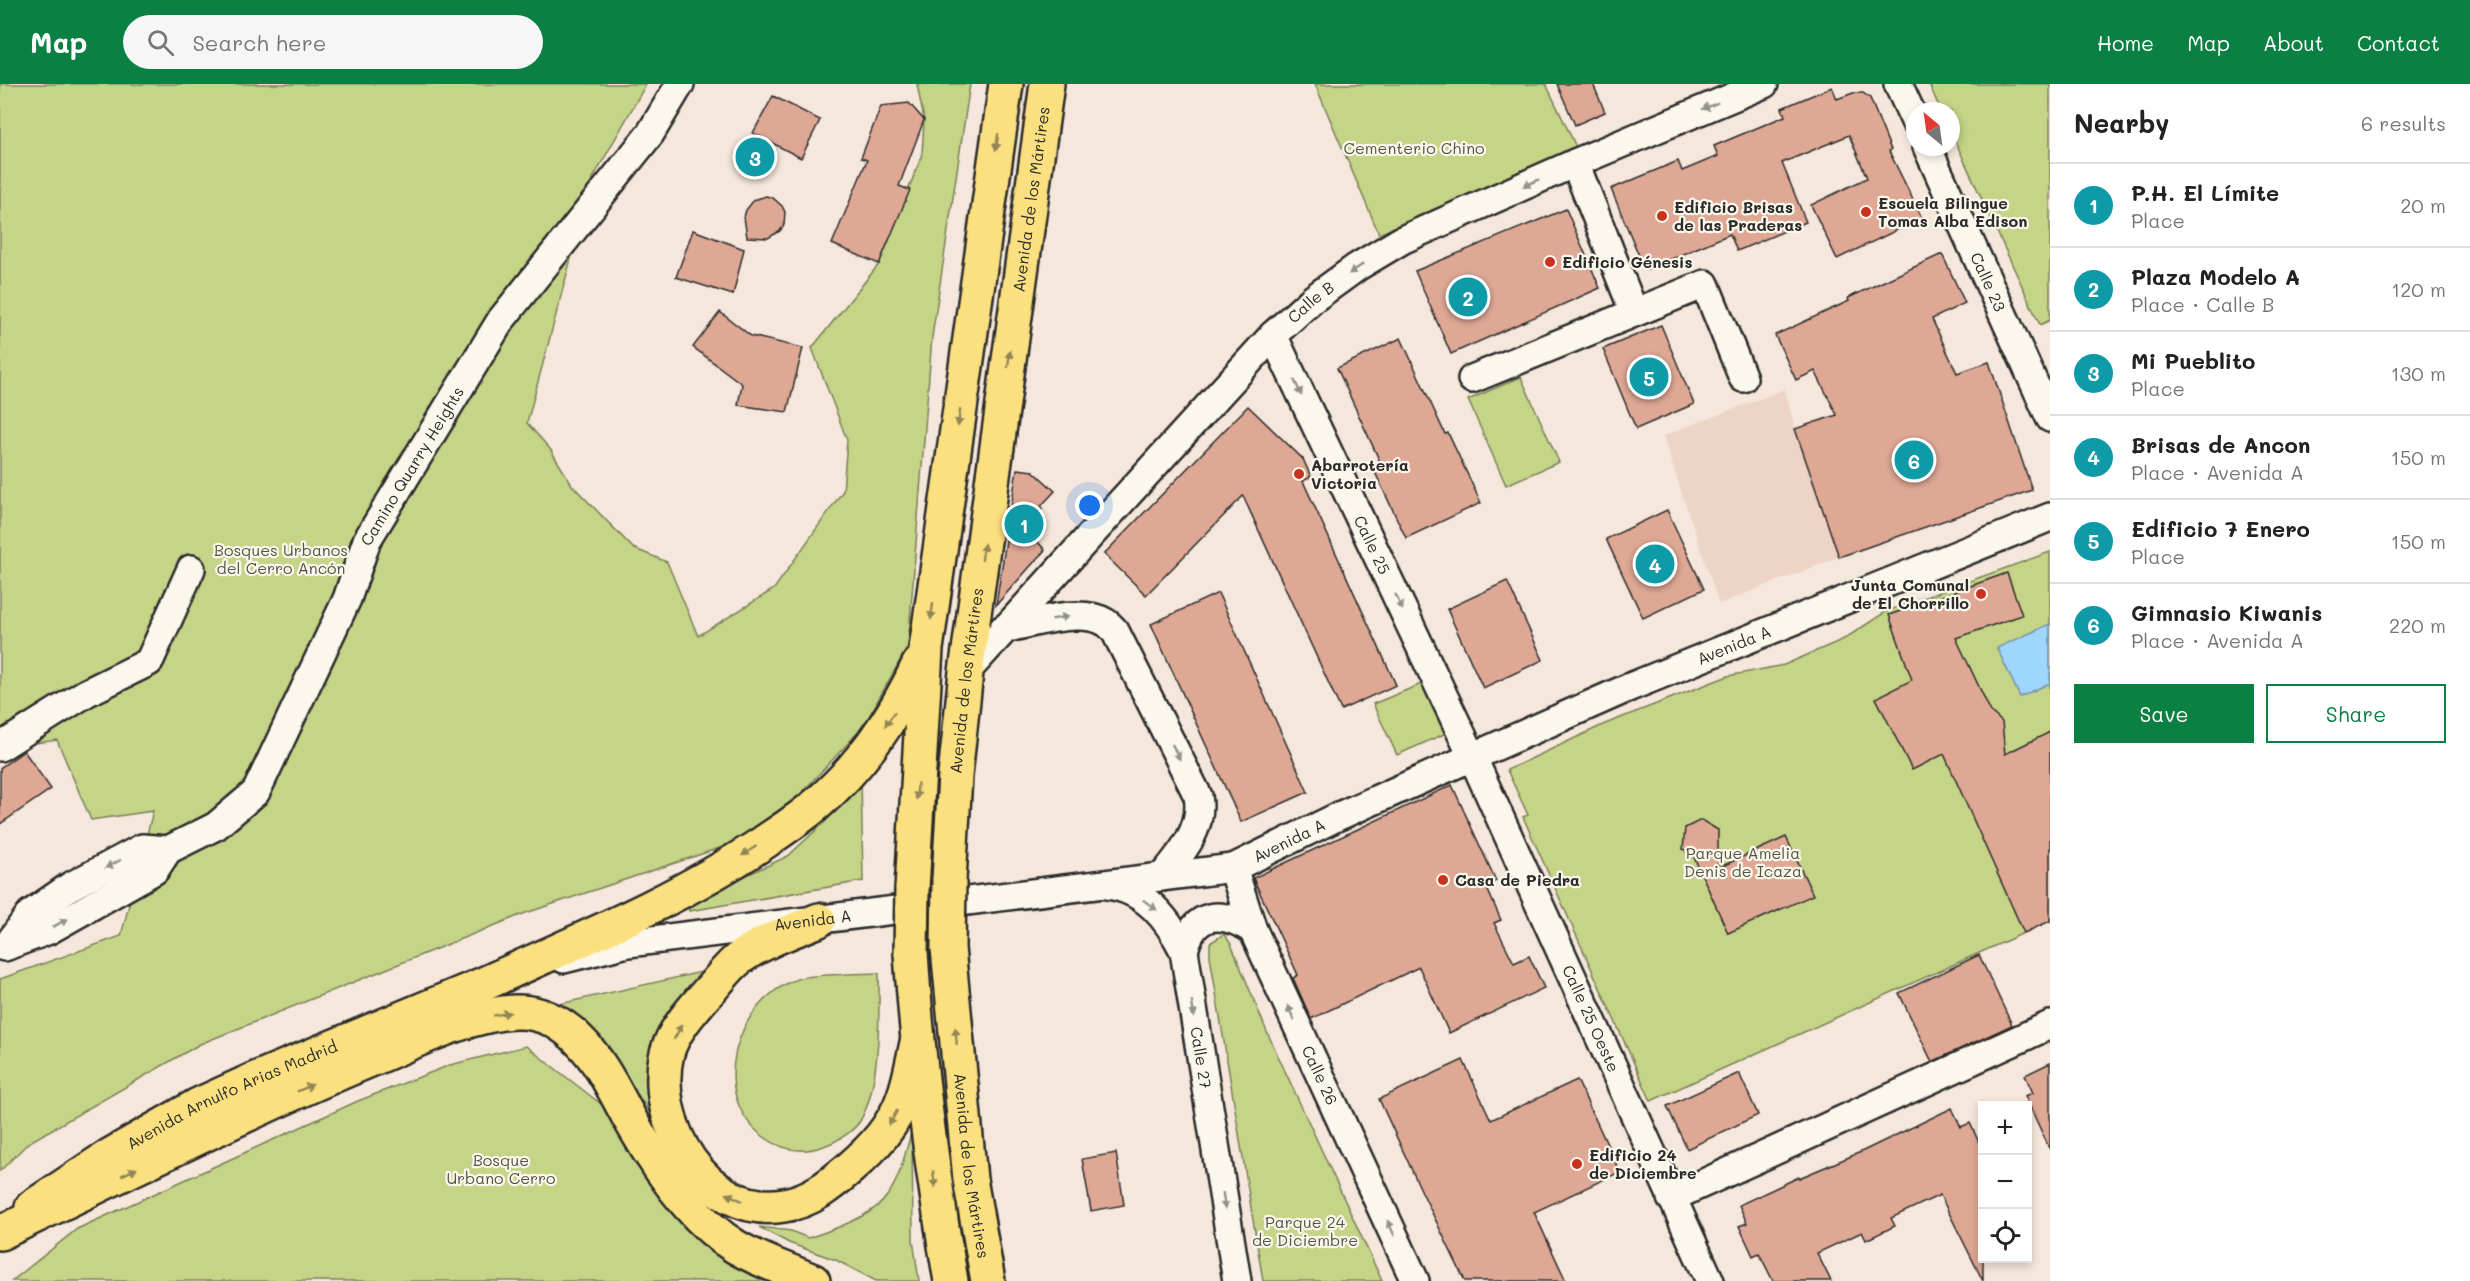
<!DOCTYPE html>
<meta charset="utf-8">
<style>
:root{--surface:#fff;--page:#f6f6f6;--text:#222;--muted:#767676;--line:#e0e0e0;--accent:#0b8043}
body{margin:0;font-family:Mali,sans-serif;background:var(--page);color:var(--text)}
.controls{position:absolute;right:18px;bottom:18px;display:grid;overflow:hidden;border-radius:0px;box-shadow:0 3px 9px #0003}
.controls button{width:54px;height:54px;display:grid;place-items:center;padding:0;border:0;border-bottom:2px solid var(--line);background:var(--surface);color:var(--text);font:30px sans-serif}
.compass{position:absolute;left:1906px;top:18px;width:54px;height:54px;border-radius:50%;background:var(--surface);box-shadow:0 3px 9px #0003;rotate:331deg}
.you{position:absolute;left:1090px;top:422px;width:21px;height:21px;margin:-15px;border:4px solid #fff;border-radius:50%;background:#1a73e8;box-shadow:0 0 0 9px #1a73e833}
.badge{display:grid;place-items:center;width:39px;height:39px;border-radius:50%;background:var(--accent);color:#fff;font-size:20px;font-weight:700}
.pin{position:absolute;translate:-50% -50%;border:3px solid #fff;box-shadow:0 2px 6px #0006}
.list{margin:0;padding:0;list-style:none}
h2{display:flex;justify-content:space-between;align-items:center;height:78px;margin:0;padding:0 24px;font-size:26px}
h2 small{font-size:20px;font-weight:400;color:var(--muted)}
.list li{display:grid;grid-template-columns:39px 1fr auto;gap:18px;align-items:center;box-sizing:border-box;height:84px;padding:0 24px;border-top:2px solid var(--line)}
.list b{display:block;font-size:22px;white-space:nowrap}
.list p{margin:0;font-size:20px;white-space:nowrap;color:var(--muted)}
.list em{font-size:20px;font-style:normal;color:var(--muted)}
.actions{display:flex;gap:12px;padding:18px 24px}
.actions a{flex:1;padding:14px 0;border:2px solid var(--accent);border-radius:0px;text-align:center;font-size:21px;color:var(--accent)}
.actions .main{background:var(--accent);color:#fff}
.icon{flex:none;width:33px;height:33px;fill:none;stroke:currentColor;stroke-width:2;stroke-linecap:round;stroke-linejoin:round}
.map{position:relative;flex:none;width:2050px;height:1197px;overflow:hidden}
header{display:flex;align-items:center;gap:36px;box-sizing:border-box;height:84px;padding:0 30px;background:var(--accent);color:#fff}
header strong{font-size:28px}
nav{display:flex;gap:33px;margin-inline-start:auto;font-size:21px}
.search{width:420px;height:54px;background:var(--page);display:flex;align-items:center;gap:15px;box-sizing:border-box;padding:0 21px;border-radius:33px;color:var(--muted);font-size:22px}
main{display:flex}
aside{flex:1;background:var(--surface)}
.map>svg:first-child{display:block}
.built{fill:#eed4c6}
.green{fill:#c5d487;stroke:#788059;stroke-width:1.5}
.water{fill:#9fd6fe;stroke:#7192aa;stroke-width:1.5}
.building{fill:#dea895;stroke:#2b2b2b;stroke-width:1.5}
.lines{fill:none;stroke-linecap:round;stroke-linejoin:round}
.minor-casing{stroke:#2b2b2b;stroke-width:32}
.major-casing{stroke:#2b2b2b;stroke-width:38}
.highway-casing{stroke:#2b2b2b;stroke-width:38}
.minor{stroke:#fbf7ec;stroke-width:27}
.major{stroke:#fbe080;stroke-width:33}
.highway{stroke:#fbe080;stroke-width:33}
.highway-bridge-casing{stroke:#2b2b2b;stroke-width:38;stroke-linecap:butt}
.highway-bridge{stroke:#fbe080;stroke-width:33}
.oneway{fill:#93918c}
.oneway2{fill:#938656}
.poi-dot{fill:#c8321e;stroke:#fbf7ec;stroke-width:2}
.labels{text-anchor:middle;stroke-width:4.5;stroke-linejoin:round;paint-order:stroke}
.park-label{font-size:16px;fill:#525542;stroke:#fbf7ec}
.street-label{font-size:16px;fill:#2b2b2b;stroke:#fbf7ec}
.poi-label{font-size:16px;font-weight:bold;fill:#2b2b2b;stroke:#fbf7ec;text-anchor:start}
</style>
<header>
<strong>Map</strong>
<div class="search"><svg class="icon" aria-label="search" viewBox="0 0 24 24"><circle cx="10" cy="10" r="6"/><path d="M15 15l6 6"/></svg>Search here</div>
<nav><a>Home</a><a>Map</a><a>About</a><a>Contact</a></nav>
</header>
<main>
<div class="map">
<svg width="2050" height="1197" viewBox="0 0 2050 1197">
<rect width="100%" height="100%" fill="#f5e7db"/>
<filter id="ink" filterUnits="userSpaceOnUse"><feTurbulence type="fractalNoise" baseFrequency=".0167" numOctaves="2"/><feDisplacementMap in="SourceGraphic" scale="12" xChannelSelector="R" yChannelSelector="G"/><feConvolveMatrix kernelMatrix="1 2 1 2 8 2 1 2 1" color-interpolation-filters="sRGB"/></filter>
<g filter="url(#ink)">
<polygon class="built" points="1785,305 1795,345 1839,473 1719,520 1663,352"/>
<g class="green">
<polygon points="0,0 646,0 592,96 527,339 550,365 572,401 633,464 667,478 698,552 774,505 843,407 847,356 812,264 879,180 922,71 924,36 917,0 970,0 932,253 908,562 863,643 764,749 523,830 200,960 28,1059 0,1087 0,895 121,852 153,727 91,736 57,656 0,664"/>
<polygon points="1315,0 1546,0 1576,63 1379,150"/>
<polygon points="1929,0 2050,0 2050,236 2040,241 1951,48 1951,27 1941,27"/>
<polygon points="1521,293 1559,378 1506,401 1468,316"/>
<polygon points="2050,468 2050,837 1651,1017 1523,733 1528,731 1507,686 1605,640 1728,592 1784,581 1844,555 1887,527"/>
<polygon points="1431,596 1453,646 1397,671 1373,620"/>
<polygon points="861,693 863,797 689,827 689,818 788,772 827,736"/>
<polygon points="1224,850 1231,860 1267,948 1382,1197 1263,1197 1210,872 1210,859"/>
<polygon points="710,886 653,999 651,1030 615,978 537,925"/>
<path d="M 879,889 C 879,929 881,1002 860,1037 C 853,1048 836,1058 824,1062 C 802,1070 783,1067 764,1053 C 707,1012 735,917 797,895 C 813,890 859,890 879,889 Z"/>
<polygon points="526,962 614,1030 779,1197 12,1197 77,1145 244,1069 358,1017 450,981"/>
<path d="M 912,1046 L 913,1156 L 919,1197 L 876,1197 L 836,1176 L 789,1159 L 759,1143 L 791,1147 L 808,1154 C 830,1147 874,1132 887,1112 C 901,1093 905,1069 912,1046 Z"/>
</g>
<polygon class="water" points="2050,540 2050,599 2020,613 1997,564"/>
<g class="building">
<polygon points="1557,0 1593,0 1605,28 1575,41"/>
<polygon points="1832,3 1837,15 1853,9 1863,9 1870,14 1891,66 1889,67 1922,134 1837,175 1811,121 1867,94 1849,51 1782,79 1806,138 1737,167 1730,150 1645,186 1611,105 1678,77 1682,87 1718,72 1714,62 1785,32 1782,24"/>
<polygon points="773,12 820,36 801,74 753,49"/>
<polygon points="909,19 924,36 899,102 910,106 879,180 832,160 867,76 861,74 881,22"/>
<polygon points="766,112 773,114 782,122 785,128 784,141 780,147 768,154 747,153 744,133 746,126 754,116"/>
<polygon points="1566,125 1600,204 1451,270 1415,187"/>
<polygon points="693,146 744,165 733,211 676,193"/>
<polygon points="1942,170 1965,219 1932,235 1957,289 1989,278 2032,406 1839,473 1795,345 1837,331 1815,287 1796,296 1775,251 1849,217 1848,214"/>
<polygon points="720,228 751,252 803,264 787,328 738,321 742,300 693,263"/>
<polygon points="1661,241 1694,320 1636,345 1603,265"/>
<polygon points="1401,254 1445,350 1448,349 1481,419 1406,454 1373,384 1381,380 1337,284"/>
<polygon points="1248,322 1303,375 1311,393 1303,397 1396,601 1341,626 1243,412 1146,511 1104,470"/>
<polygon points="1017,385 1033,387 1055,407 1042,421 1038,458 1045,466 996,521"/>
<polygon points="1667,426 1704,505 1643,534 1606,455"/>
<polygon points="2007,489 2022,531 1956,554 1991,628 2002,638 2005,670 2050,648 2050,837 2024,849 1944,670 1912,686 1876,614 1912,596 1889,531"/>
<polygon points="1507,497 1543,576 1483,604 1447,525"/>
<polygon points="1218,509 1308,708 1241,738 1151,540"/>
<polygon points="24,667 51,705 0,740 0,684"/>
<polygon points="1452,701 1496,797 1486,802 1501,836 1494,839 1514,879 1529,872 1544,904 1449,949 1419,883 1311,935 1293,894 1298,891 1253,794"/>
<polygon points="1701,736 1718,746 1718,784 1786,753 1813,811 1728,849 1693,771 1683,765 1685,744"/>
<polygon points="1979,871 2012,941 1932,978 1899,909"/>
<polygon points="1463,976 1491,1036 1577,996 1620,1088 1534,1128 1566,1197 1465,1197 1422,1108 1379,1015"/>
<polygon points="2050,979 2050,1066 2025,1012 2033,1009 2025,991"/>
<polygon points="1739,989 1758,1031 1687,1065 1667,1022"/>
<polygon points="1952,1024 1961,1043 1970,1039 1983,1067 1983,1197 1940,1111 1891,1134 1895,1142 1866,1156 1862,1148 1817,1169 1831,1197 1773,1197 1759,1169 1753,1172 1739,1142 1747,1139 1739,1121 1799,1093 1799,1094 1861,1068"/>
<polygon points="1116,1069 1124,1121 1091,1127 1082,1075"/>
</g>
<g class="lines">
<g class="minor-casing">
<g id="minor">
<polyline points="1898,0 1915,37"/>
<path id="s1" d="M 1927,63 L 2050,334"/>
<polyline points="1575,79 1634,228"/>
<path id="s2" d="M 1273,251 L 1472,672 L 1710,1197"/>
<polyline points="1472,295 1705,200 1743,294"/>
<path d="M 1003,545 C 1030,540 1080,523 1105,538 C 1109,540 1112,544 1115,547 L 1198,712 C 1204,744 1181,770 1162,793"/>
<path id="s3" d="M 966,588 L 1273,251 L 1313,215 L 1357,183 L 1402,156 L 1575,79 L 1764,0"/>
<polyline points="0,663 86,609 149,578 191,485"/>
<path id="s4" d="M 1233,784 L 1253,846 L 1415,1197"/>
<path id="s5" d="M 1107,801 C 1145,805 1168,835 1184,867 L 1237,1197"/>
<path id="s6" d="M 7,862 L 30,830 L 69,803 L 142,764 L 168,766 L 216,742 L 256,708 L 347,515 L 367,456 L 501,236 L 650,50 L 680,0"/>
<polyline points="4,863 49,846 155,786 168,766"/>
<path d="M 1184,867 C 1194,826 1222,826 1253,846"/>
<path id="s7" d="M 564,875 L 628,859 L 1233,784 L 1339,732 L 1630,603 L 2050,433"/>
<polyline points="1671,1114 2050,941"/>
</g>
</g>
<g class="major-casing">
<g id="major">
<path id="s8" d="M 32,1123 L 109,1072 L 198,1021 L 253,996 L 479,902"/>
</g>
</g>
<g class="highway-casing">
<g id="highway">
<path id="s9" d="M 949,796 L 955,692 L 966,588 L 1047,0"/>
<polyline points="912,805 926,565 1006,0"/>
<path d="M 819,836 C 793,847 765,856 741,873 C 728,882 718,898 707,909 C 692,926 673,947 667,969 C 650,1038 705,1135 784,1121 C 811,1117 830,1101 850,1084 C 873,1064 894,1042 904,1012 C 910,995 913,976 917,959"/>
<path id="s10" d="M 948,864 L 970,1095 L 988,1197"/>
<path d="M 911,869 C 918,980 932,1088 951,1197"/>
<path d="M 479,902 C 575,858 674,818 763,759 C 782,746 801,734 818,719 C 862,681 895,632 919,580"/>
<path d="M 0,1149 C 124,1090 248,1027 375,974 C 416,957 470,930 515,928 C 540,927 563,939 580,957 C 604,981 618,1015 635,1044 C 659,1086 695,1138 736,1163 C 760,1177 788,1186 813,1197"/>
</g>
</g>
<use href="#minor" class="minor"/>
<use href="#major" class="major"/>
<use href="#highway" class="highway"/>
<g class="highway-bridge-casing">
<g id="highway-bridge">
<polyline points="948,864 949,796"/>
<polyline points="911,869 912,805"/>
</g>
</g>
<use href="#highway-bridge" class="highway-bridge"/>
</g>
<defs><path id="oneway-solid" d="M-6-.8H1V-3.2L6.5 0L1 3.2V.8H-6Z" transform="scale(1.5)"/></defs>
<g class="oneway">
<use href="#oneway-solid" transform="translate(1710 22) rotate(157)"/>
<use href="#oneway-solid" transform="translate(1531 99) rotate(156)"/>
<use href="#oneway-solid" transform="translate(1356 185) rotate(146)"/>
<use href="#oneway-solid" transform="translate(1298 304) rotate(65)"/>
<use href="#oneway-solid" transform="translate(1399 518) rotate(65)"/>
<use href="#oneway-solid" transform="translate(1060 534) rotate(-9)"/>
<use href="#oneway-solid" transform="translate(1176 668) rotate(63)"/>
<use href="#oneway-solid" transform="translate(113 780) rotate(152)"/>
<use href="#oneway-solid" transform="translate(1150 821) rotate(37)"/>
<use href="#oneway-solid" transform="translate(60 839) rotate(-29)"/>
<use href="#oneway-solid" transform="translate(1193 925) rotate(81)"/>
<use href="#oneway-solid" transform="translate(1291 929) rotate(-115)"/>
<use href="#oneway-solid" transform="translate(1224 1117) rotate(81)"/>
<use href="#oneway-solid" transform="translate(1391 1144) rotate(-115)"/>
</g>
<g class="oneway2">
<use href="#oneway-solid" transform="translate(997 58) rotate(98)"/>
<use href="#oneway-solid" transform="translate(1009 275) rotate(-82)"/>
<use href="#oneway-solid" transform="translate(959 334) rotate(98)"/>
<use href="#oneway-solid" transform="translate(983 468) rotate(-82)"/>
<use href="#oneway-solid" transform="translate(932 527) rotate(98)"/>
<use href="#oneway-solid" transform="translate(890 635) rotate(125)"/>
<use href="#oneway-solid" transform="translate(917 707) rotate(94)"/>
<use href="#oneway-solid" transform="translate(749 767) rotate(147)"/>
<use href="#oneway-solid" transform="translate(502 930) rotate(-10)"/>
<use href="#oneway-solid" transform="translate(678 948) rotate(-61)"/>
<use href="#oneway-solid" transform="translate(956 952) rotate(-95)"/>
<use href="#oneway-solid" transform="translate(305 1004) rotate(-24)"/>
<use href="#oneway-solid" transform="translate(893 1034) rotate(119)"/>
<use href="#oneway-solid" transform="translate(129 1088) rotate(-26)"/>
<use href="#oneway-solid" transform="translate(934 1095) rotate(83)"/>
<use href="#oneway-solid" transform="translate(734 1113) rotate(-155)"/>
</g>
</g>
<g class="poi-dot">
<circle cx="1866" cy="128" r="6"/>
<circle cx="1662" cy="132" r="6"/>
<circle cx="1550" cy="178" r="6"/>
<circle cx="1299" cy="390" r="6"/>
<circle cx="1981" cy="510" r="6"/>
<circle cx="1443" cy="796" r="6"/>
<circle cx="1577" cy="1080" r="6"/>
</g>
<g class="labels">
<g class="park-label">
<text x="1414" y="70">Cementerio Chino</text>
<text x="281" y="472">Bosques Urbanos<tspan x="281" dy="18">del Cerro Ancón</tspan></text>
<text x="1743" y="775">Parque Amelia<tspan x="1743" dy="18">Denis de Icaza</tspan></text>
<text x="501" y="1082">Bosque<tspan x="501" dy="18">Urbano Cerro</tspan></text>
<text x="1305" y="1144">Parque 24<tspan x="1305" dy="18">de Diciembre</tspan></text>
</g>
<g class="street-label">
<text dy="6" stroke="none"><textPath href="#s9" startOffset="686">Avenida de los Mártires</textPath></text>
<text dy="6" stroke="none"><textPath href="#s1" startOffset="148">Calle 23</textPath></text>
<text dy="6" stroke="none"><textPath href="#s3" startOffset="506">Calle B</textPath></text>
<text dy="6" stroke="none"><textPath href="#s6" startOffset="664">Camino Quarry Heights</textPath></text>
<text dy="6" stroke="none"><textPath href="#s2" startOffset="232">Calle 25</textPath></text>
<text dy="6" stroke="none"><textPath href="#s7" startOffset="1224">Avenida A</textPath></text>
<text dy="6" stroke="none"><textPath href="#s9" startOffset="200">Avenida de los Mártires</textPath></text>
<text dy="6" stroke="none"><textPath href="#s7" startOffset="738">Avenida A</textPath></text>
<text dy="6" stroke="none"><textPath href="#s7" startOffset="252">Avenida A</textPath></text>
<text dy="6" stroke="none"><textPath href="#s2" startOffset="754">Calle 25 Oeste</textPath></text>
<text dy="6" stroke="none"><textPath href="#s5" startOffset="214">Calle 27</textPath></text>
<text dy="6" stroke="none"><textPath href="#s4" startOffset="225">Calle 26</textPath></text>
<text dy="6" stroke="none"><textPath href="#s8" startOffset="230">Avenida Arnulfo Arias Madrid</textPath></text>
<text dy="6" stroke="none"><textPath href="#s10" startOffset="219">Avenida de los Mártires</textPath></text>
</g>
<g class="poi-label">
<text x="1878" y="125">Escuela Bilingue<tspan x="1878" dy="18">Tomas Alba Edison</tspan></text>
<text x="1674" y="129">Edificio Brisas<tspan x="1674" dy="18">de las Praderas</tspan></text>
<text x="1562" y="184">Edificio Génesis</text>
<text x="1311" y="387">Abarrotería<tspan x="1311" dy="18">Victoria</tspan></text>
<text x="1969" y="507" text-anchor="end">Junta Comunal<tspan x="1969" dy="18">de El Chorrillo</tspan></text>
<text x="1455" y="802">Casa de Piedra</text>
<text x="1589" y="1077">Edificio 24<tspan x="1589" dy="18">de Diciembre</tspan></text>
</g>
</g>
</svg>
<div class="controls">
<button>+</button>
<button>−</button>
<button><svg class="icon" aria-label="locate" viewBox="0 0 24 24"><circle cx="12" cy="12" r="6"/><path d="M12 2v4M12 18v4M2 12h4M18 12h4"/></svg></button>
</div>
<svg class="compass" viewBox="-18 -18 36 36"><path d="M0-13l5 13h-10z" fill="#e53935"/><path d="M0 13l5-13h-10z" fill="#767676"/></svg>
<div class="you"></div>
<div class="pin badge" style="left:1024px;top:440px;background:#0f9aa8">1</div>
<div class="pin badge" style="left:1468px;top:213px;background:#0f9aa8">2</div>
<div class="pin badge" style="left:755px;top:73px;background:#0f9aa8">3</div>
<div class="pin badge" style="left:1655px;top:480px;background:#0f9aa8">4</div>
<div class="pin badge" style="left:1649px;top:293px;background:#0f9aa8">5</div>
<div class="pin badge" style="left:1914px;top:376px;background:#0f9aa8">6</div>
</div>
<aside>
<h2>Nearby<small>6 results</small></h2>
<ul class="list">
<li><span class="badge" style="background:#0f9aa8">1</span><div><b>P.H. El Límite</b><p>Place</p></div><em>20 m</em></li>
<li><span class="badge" style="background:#0f9aa8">2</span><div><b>Plaza Modelo A</b><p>Place · Calle B</p></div><em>120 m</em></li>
<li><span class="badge" style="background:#0f9aa8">3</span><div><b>Mi Pueblito</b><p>Place</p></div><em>130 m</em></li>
<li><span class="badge" style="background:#0f9aa8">4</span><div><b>Brisas de Ancon</b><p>Place · Avenida A</p></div><em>150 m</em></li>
<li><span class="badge" style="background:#0f9aa8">5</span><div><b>Edificio 7 Enero</b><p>Place</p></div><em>150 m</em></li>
<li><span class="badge" style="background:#0f9aa8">6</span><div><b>Gimnasio Kiwanis</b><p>Place · Avenida A</p></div><em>220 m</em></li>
</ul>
<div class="actions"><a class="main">Save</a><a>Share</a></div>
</aside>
</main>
